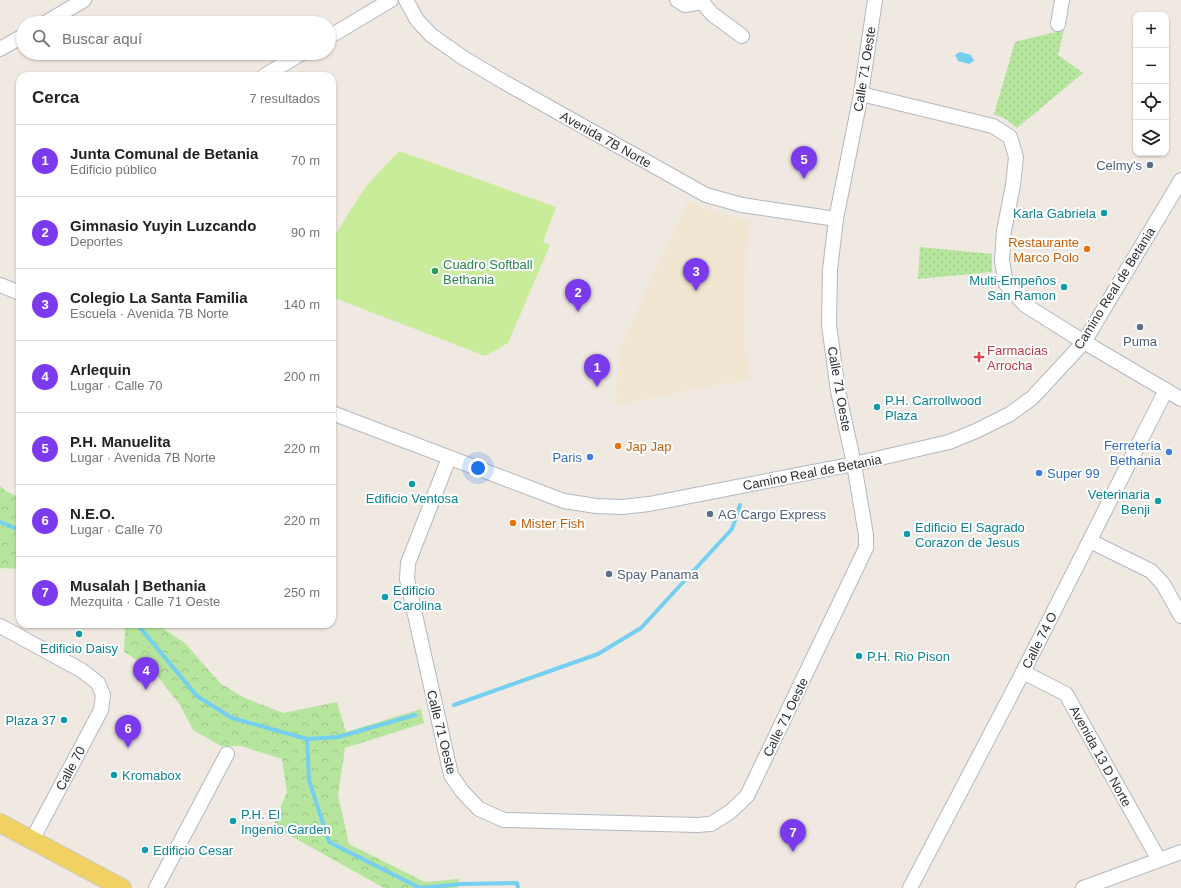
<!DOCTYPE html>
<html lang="es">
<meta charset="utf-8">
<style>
:root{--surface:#fff;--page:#f6f6f6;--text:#202124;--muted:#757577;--line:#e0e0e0;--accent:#7c3aed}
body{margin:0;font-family:Helvetica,sans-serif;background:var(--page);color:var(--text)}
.controls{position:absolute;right:12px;top:12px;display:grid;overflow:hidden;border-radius:8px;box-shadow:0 1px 3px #0004}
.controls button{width:36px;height:36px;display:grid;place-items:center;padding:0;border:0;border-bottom:1px solid var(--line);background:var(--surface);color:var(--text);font:20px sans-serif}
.you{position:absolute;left:478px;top:468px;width:14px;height:14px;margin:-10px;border:3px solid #fff;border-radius:50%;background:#1a73e8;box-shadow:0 0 0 6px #1a73e833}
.badge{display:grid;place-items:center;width:26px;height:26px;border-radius:50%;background:var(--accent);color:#fff;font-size:13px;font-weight:700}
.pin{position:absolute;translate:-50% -33px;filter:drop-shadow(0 1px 2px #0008)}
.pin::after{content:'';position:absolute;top:21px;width:14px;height:12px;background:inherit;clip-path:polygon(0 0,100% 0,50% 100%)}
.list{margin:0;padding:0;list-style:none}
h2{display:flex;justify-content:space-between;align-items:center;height:52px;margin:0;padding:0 16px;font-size:17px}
h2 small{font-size:13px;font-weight:400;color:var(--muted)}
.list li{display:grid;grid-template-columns:26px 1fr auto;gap:12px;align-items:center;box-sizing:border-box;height:72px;padding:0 16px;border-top:1px solid var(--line)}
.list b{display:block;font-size:15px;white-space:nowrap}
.list p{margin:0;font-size:13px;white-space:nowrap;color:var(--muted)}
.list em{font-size:13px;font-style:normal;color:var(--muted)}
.icon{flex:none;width:22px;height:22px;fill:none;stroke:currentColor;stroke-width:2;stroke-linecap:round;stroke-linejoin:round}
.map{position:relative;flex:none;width:1181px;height:888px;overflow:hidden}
.search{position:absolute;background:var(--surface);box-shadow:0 1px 3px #0004;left:16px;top:16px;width:320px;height:44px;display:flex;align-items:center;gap:10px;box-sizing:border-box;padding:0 14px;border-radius:22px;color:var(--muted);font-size:15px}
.panel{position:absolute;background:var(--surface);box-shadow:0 1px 3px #0004;left:16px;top:72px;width:320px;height:556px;border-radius:12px}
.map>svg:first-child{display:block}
.education{fill:#f0e6d1}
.grass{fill:url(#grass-dots)}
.forest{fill:url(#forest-crowns)}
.pitch{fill:#c9ec9a}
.water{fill:#75cff0}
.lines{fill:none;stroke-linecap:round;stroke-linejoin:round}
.stream{stroke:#75cff0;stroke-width:4}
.minor-casing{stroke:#b4b7c1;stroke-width:16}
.major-casing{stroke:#c9c9c9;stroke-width:20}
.minor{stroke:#fff;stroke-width:14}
.major{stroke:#f2d163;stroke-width:18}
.service-dot{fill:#5c6f8a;stroke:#fff;stroke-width:1.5}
.culture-dot{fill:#0f9aa8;stroke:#fff;stroke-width:1.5}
.food-dot{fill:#e8710a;stroke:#fff;stroke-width:1.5}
.leisure-dot{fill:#2e9e5b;stroke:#fff;stroke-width:1.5}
.health-dot{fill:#e0444e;stroke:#fff;stroke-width:1.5}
.shop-dot{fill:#3f7fe0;stroke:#fff;stroke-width:1.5}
.labels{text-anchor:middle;stroke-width:4;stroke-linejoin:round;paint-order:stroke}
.street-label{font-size:13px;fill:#2e2e2e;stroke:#fff}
.service-label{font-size:13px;fill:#4e5e75;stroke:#fff;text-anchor:start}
.culture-label{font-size:13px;fill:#0d838f;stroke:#fff;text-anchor:start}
.food-label{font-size:13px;fill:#c56008;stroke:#fff;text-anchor:start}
.leisure-label{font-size:13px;fill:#27864d;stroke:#fff;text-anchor:start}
.health-label{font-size:13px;fill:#be3a42;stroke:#fff;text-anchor:start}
.shop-label{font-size:13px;fill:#366cbe;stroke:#fff;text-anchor:end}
</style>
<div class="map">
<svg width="1181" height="888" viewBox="0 0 1181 888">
<defs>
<pattern id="grass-dots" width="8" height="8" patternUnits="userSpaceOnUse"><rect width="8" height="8" fill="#b6e59e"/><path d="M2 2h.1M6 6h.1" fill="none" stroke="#9dc588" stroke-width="1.8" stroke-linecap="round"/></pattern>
<pattern id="forest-crowns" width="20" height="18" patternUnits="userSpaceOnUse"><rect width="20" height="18" fill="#b6e59e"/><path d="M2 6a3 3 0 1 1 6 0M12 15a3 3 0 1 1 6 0" fill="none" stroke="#9dc588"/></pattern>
</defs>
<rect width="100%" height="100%" fill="#efe9e1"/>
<polygon class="education" points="688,200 713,212 750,221 746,246 744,337 749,379 617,405 616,387 618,362 623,342"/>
<g class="grass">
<polygon points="1064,30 1058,55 1083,73 1017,128 1006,119 994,114 1015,42"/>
<polygon points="920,247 992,254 992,272 918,279"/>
</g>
<g class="forest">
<polygon points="0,486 6,491 20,498 20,569 0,568"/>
<polygon points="120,624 156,624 185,643 221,684 245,698 283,713 337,702 346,732 421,709 424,723 345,748 338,795 349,844 425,882 459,879 457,888 384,888 273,826 287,792 282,759 241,746 221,746 193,730 180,705 152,669 124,652 125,628"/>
</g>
<polygon class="pitch" points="399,151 556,207 543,242 550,245 508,343 485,356 332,297 332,243 337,232 366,186"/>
<polygon class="water" points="960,52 971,55 974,61 969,64 958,61 955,55"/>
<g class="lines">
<g class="stream">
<polyline points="0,522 20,530"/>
<polyline points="137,624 197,696 232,718 307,739 309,780 329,842 420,888"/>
<polyline points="454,705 598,654 641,628 732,529 740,505"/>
<polyline points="307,739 338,737 415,715"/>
<polyline points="421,888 461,884 517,883 518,888"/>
</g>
<g class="minor-casing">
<g id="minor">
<polyline points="406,0 417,20 431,35 462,57 504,82 706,195 742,205 836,219"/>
<polyline points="677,0 685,5 702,2"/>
<polyline points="702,2 712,14 742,36"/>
<polyline points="45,23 84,0"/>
<polyline points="1058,24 1062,0"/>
<polyline points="329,37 391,0"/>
<polyline points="0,49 23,36"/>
<polyline points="264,76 302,53"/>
<polyline points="861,94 993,126 1010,137 1016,157 1013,185 1004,231 1002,261 1006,284 1025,305 1084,342 1181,399"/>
<polyline points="0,285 20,293"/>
<polyline points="332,413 564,501 596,506 622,507 649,504 854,464 949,442 976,431 1010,414 1032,398 1084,342 1181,180"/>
<polyline points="449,458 408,563 407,579 451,775 462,791 479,809 504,820 697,825 711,824 730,812 747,796 866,548 866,535 854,464 838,391 829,325 830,270 836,219 861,94 875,0"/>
<polyline points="1090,541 1151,571 1163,584 1181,616"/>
<polyline points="0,626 81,670 98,683 103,695 101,710 32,840"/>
<polyline points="1023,672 1066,694 1159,860"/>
<polyline points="156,888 227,754"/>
<polyline points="910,888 1023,672 1166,390"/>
<polyline points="1083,888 1181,852"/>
</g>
</g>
<g class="major-casing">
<polyline id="major" points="0,823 122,888"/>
</g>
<use href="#minor" class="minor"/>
<use href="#major" class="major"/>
</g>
<g class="service-dot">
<circle cx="1150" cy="165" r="4"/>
<circle cx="1140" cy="327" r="4"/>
<circle cx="710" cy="514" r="4"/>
<circle cx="609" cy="574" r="4"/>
</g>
<g class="culture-dot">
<circle cx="1104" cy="213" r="4"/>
<circle cx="1064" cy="287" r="4"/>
<circle cx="877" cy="407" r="4"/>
<circle cx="412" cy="484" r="4"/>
<circle cx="1158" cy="501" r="4"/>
<circle cx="907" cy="534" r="4"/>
<circle cx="385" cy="597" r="4"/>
<circle cx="79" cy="634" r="4"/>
<circle cx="859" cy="656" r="4"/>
<circle cx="64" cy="720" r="4"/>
<circle cx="114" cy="775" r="4"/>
<circle cx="233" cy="821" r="4"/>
<circle cx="145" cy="850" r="4"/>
</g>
<g class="food-dot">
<circle cx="1087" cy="249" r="4"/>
<circle cx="618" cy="446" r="4"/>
<circle cx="513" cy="523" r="4"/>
</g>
<circle class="leisure-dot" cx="435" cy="271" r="4"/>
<path class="health-dot" d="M977 351h4v4h4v4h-4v4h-4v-4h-4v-4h4z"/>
<g class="shop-dot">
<circle cx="1169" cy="452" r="4"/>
<circle cx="590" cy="457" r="4"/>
<circle cx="1039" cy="473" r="4"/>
</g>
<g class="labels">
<g class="street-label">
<text transform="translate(864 69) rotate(-81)" y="5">Calle 71 Oeste</text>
<text transform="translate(606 139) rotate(29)" y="5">Avenida 7B Norte</text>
<text transform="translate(1114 288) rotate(-58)" y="5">Camino Real de Betania</text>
<text transform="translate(840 389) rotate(80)" y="5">Calle 71 Oeste</text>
<text transform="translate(812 472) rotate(-11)" y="5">Camino Real de Betania</text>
<text transform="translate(1039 640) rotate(-63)" y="5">Calle 74 O</text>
<text transform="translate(785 717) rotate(-64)" y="5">Calle 71 Oeste</text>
<text transform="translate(442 732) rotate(76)" y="5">Calle 71 Oeste</text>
<text transform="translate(1101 756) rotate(61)" y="5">Avenida 13 D Norte</text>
<text transform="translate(70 768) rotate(-62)" y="5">Calle 70</text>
</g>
<g class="service-label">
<text x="1142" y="170" text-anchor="end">Celmy's</text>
<text x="1140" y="346" text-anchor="middle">Puma</text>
<text x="718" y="519">AG Cargo Express</text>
<text x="617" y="579">Spay Panama</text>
</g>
<g class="culture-label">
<text x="1096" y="218" text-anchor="end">Karla Gabriela</text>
<text x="1056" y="285" text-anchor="end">Multi-Empeños<tspan x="1056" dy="15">San Ramon</tspan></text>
<text x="885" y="405">P.H. Carrollwood<tspan x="885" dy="15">Plaza</tspan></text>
<text x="1150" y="499" text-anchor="end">Veterinaria<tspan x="1150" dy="15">Benji</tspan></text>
<text x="412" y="503" text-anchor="middle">Edificio Ventosa</text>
<text x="915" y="532">Edificio El Sagrado<tspan x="915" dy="15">Corazon de Jesus</tspan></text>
<text x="393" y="595">Edificio<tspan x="393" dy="15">Carolina</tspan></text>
<text x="79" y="653" text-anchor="middle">Edificio Daisy</text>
<text x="867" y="661">P.H. Rio Pison</text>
<text x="56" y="725" text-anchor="end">Plaza 37</text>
<text x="122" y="780">Kromabox</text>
<text x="241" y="819">P.H. El<tspan x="241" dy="15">Ingenio Garden</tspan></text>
<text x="153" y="855">Edificio Cesar</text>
</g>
<g class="food-label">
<text x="1079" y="247" text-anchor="end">Restaurante<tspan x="1079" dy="15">Marco Polo</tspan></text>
<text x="626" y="451">Jap Jap</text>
<text x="521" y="528">Mister Fish</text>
</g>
<g class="leisure-label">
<text x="443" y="269">Cuadro Softball<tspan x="443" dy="15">Bethania</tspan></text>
</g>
<g class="health-label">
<text x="987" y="355">Farmacias<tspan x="987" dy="15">Arrocha</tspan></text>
</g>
<g class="shop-label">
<text x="1161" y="450">Ferretería<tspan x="1161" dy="15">Bethania</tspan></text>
<text x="582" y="462">Paris</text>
<text x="1047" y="478" text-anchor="start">Super 99</text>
</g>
</g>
</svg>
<div class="controls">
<button>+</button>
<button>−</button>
<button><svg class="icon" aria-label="locate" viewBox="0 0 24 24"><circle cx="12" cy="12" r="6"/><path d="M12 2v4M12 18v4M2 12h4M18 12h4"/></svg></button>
<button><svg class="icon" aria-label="layers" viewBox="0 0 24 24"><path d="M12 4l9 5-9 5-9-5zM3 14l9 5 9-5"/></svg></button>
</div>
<div class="you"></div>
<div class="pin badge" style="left:597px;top:387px">1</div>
<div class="pin badge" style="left:578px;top:312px">2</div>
<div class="pin badge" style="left:696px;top:291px">3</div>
<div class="pin badge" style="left:146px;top:690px">4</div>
<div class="pin badge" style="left:804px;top:179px">5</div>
<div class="pin badge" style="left:128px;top:748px">6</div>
<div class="pin badge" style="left:793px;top:852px">7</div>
<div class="search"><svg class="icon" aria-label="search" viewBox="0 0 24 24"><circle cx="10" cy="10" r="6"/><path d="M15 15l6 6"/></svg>Buscar aquí</div>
<section class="panel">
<h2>Cerca<small>7 resultados</small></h2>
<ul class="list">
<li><span class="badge">1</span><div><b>Junta Comunal de Betania</b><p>Edificio público</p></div><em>70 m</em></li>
<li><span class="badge">2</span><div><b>Gimnasio Yuyin Luzcando</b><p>Deportes</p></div><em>90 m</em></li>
<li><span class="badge">3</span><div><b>Colegio La Santa Familia</b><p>Escuela · Avenida 7B Norte</p></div><em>140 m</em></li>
<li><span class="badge">4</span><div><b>Arlequin</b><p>Lugar · Calle 70</p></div><em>200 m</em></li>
<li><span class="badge">5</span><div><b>P.H. Manuelita</b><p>Lugar · Avenida 7B Norte</p></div><em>220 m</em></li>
<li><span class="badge">6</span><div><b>N.E.O.</b><p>Lugar · Calle 70</p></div><em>220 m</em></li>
<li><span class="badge">7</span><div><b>Musalah | Bethania</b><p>Mezquita · Calle 71 Oeste</p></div><em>250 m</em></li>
</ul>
</section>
</div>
